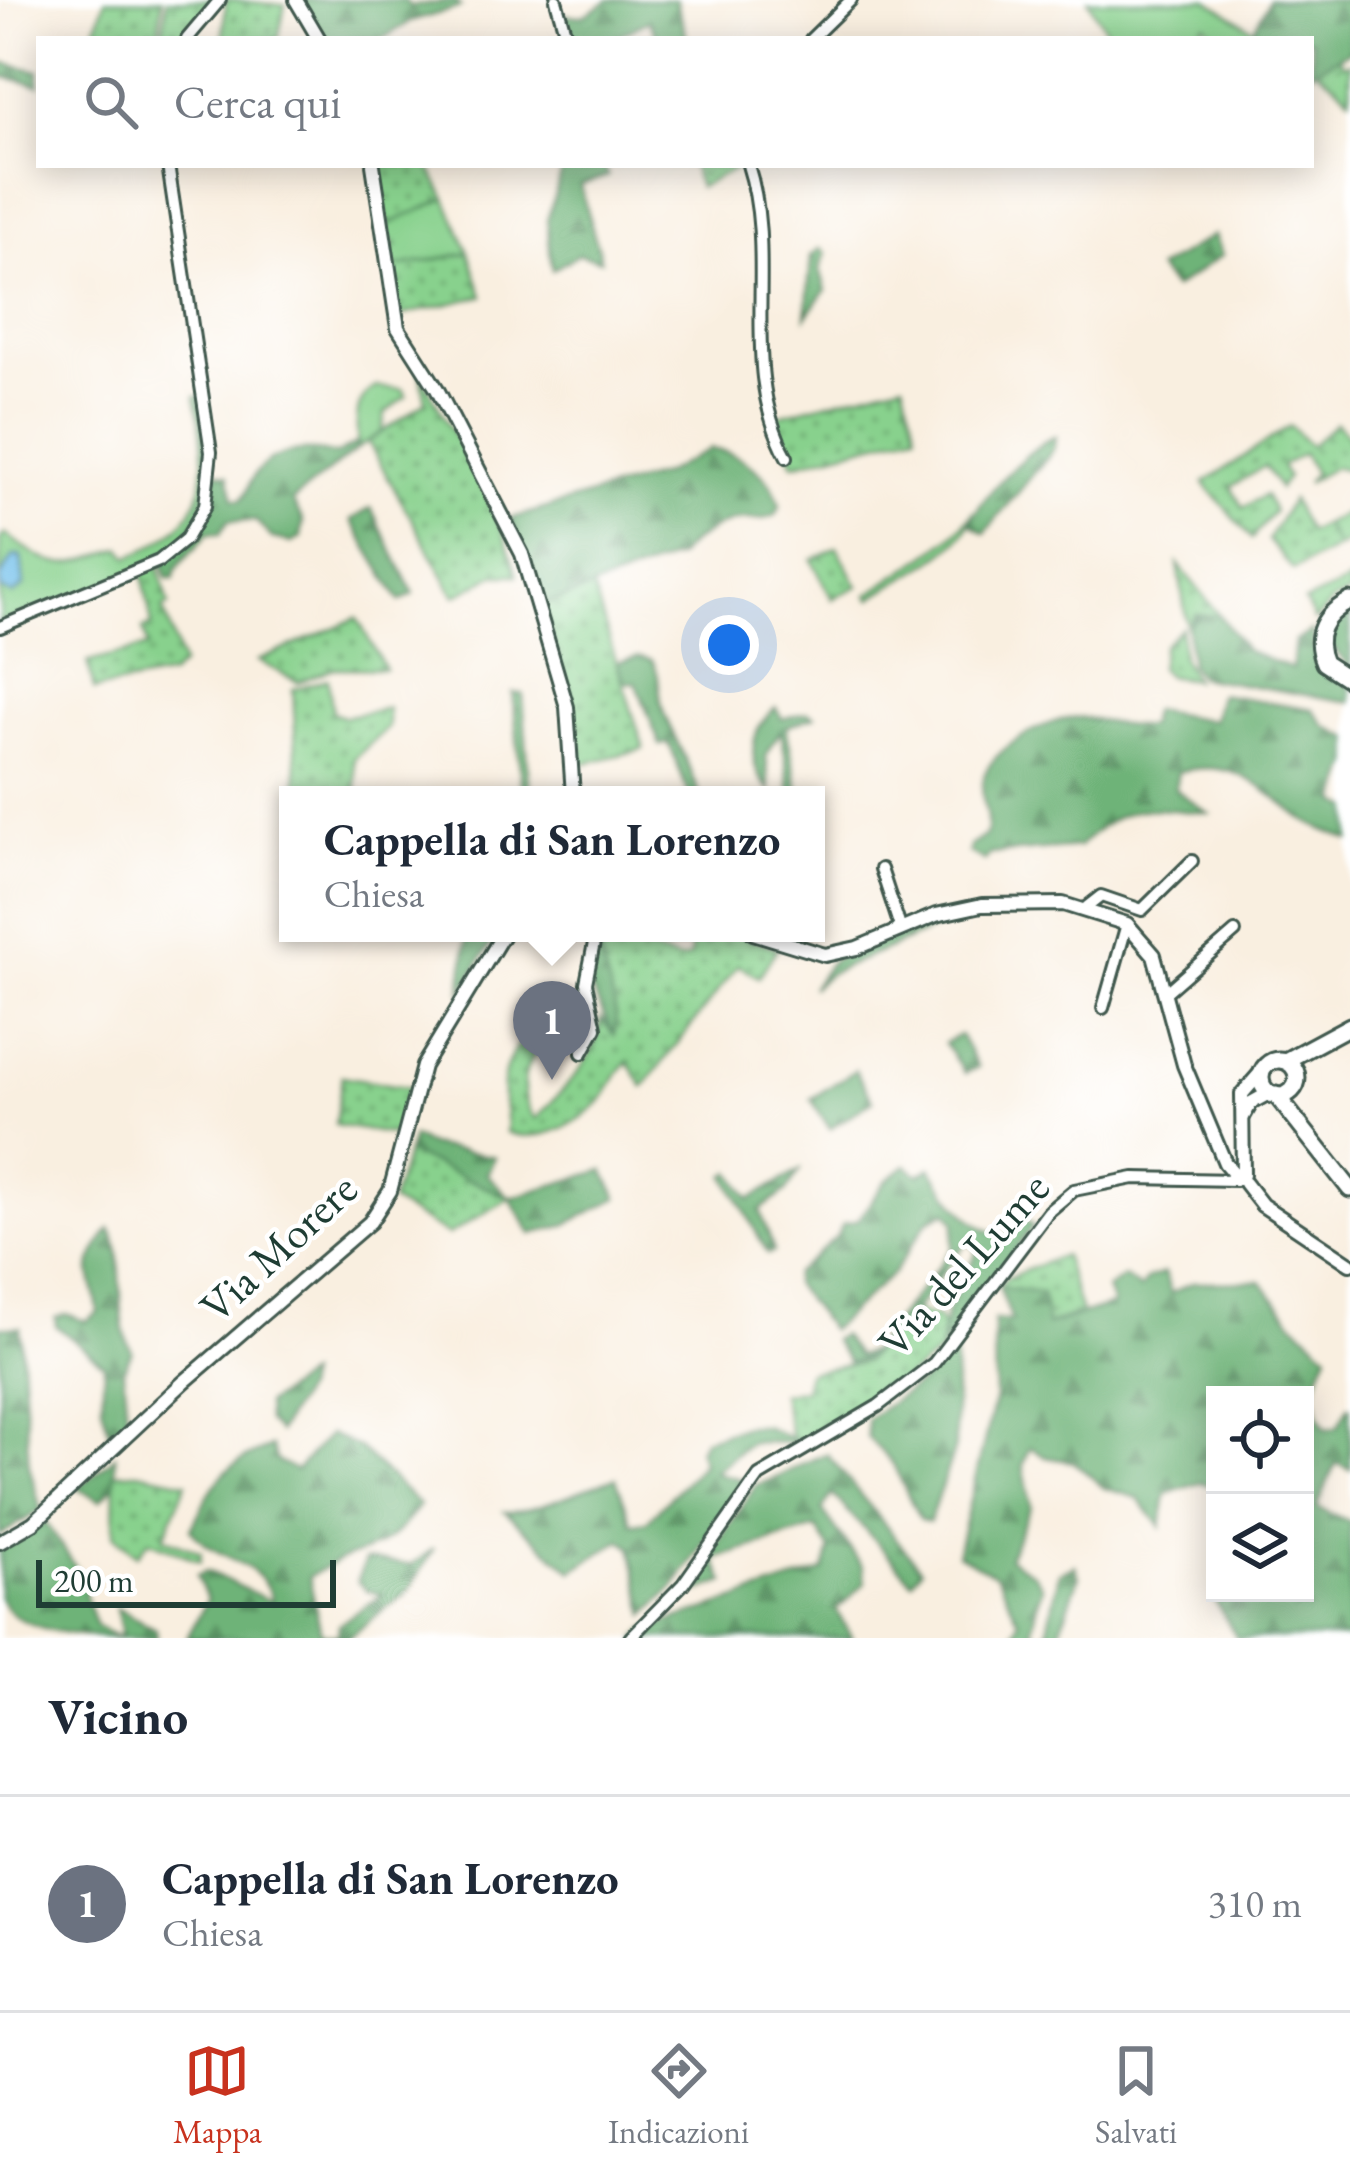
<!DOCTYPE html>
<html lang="it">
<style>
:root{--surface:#fff;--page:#f6f6f7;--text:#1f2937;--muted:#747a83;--line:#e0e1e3;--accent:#c8321e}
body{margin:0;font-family:"EB Garamond",serif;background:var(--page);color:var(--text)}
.controls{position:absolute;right:36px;bottom:36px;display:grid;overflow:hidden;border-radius:0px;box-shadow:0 6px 30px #0003}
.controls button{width:108px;height:108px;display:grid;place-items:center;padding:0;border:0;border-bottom:3px solid var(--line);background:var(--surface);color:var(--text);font:60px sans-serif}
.scale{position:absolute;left:36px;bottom:30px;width:300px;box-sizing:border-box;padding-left:12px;border:6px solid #1f3d34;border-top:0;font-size:33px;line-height:42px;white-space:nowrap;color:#1f3d34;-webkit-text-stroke:9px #fff;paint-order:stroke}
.you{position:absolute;left:729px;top:645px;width:42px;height:42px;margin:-30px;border:9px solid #fff;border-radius:50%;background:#1a73e8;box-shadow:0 0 0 18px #1a73e833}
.badge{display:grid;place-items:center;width:78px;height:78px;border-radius:50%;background:var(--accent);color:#fff;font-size:39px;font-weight:700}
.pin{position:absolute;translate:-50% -99px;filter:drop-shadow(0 3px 6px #0008)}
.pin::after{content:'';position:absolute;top:63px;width:42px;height:36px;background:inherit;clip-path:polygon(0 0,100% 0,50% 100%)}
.popup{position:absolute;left:279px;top:786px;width:546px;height:156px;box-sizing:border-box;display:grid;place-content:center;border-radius:0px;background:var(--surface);filter:drop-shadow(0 3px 9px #0005);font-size:39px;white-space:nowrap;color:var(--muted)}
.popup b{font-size:45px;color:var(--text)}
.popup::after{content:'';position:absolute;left:50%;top:100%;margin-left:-24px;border:24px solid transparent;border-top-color:var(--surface)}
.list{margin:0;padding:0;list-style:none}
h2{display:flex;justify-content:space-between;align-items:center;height:156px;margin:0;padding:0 48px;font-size:51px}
h2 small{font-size:39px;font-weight:400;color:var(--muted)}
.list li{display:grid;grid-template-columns:78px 1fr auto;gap:36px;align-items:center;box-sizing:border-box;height:216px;padding:0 48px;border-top:3px solid var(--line)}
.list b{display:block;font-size:45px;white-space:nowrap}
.list p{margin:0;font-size:39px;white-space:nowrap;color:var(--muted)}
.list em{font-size:39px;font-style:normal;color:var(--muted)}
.icon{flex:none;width:66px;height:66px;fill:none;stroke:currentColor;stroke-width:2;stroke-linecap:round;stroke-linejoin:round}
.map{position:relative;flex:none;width:1350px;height:1638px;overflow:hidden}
.search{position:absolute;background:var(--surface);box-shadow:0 6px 30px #0003;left:36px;right:36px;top:36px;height:132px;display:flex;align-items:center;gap:30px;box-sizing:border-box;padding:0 42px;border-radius:0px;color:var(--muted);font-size:45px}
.sheet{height:372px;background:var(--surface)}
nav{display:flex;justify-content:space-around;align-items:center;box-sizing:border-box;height:168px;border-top:3px solid var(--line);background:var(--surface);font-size:33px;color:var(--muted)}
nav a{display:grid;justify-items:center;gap:6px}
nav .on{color:var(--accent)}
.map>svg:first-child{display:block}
.grass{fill:#88d18d;stroke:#548760;stroke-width:3}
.forest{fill:url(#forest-firs);stroke:#467856;stroke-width:3}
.garden{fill:url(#garden-dots);stroke:#548760;stroke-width:3}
.water{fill:url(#water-ripples);stroke:#487e90;stroke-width:3}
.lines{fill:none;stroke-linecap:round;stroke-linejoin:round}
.minor-casing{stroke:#40584e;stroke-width:16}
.tertiary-casing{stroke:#40584e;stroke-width:18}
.secondary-casing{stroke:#40584e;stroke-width:21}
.minor{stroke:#fff;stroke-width:10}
.tertiary{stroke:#fff;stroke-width:12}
.secondary{stroke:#fff;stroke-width:15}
.labels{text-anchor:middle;stroke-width:9;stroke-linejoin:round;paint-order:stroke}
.street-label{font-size:45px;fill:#1f3d34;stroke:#fff}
</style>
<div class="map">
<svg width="1350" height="1638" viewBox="0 0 1350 1638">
<defs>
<pattern id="forest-firs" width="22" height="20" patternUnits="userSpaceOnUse" patternTransform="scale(3)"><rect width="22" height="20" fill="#6eb378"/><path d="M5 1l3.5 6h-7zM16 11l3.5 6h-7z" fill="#5a9363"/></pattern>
<pattern id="garden-dots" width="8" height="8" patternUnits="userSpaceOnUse" patternTransform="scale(3)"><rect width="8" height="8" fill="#88d18d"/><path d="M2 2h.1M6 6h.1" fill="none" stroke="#6fab74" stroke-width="1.8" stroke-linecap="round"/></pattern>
<pattern id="water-ripples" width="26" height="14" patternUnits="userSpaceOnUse" patternTransform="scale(3)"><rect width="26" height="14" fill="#71c0eb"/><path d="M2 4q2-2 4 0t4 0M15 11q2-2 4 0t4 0" fill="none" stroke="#5c9dbf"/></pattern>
</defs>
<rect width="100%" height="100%" fill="#fff"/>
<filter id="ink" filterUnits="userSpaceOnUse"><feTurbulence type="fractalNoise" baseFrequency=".00833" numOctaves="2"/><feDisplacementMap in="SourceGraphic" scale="24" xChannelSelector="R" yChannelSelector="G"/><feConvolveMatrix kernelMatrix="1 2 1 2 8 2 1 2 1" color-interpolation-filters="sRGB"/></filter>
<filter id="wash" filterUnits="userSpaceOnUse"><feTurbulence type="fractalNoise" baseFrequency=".004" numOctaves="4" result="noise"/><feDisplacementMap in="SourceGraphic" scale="48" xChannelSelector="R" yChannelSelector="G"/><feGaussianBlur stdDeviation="2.7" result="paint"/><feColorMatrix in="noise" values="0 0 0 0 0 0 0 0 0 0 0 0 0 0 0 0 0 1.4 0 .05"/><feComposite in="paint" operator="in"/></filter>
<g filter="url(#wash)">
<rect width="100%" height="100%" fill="#f9efe0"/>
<g class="grass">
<polygon points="1088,0 1208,0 1254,30 1249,39 1221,39 1205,24 1192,39 1112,39"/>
<polygon points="446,198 469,253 392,268 390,249 397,245 388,237 387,225"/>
<path d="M 376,387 L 403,389 L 407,396 L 385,413 L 382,432 L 358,448 C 356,425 353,399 376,387 Z"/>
<path d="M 200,396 C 204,426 212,457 207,488 C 192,576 69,595 0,623 L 0,539 L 5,534 C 62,573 57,569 122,548 L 129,557 C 212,522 211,476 195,397 Z"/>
<polygon points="1350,511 1350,541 1337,548 1324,524"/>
<path d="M 972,514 C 968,550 898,578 871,599 L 868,595 C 902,569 948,547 972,514 Z"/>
<polygon points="1350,581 1350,593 1332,602 1315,621 1305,602"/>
</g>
<g class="forest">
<polygon points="301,0 404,0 410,6 455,1 461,7 410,22 382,39 325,39"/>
<polygon points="609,0 676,0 687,38 658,39 649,20 612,39 571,39 563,15 584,16"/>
<polygon points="1269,0 1350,0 1350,50 1311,72 1311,39 1249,39"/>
<polygon points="0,62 39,71 39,85 0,76"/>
<polygon points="564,165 604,165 608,176 580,185 601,260 579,254 552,270 547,220"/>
<polygon points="1214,235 1222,255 1173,289 1157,269"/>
<polygon points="820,248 826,253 820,269 826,290 806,317 811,256"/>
<path d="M 1056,437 L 1053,450 L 985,533 L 971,524 C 973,504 1038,438 1056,437 Z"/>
<path d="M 356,443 L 358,448 L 292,501 L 303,521 L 301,537 L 292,543 L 272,538 L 256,521 L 228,521 L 220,534 L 207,533 C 199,549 176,560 174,579 L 167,578 L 162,562 L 208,508 L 215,472 L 228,475 L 234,499 L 241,500 C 248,491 249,483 255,474 C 274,449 309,447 336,455 Z"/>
<path d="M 710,449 C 741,452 772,474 780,506 L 776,515 C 760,522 751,518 737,520 C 717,524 688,542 678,557 L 542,606 L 509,519 L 663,474 Z"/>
<polygon points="371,508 414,594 400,601 351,520"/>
<polygon points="1350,611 1350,670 1330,643 1332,630"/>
<polygon points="1203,612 1220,616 1246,651 1292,669 1295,641 1312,631 1316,663 1350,687 1350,702 1199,677 1190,665 1187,626"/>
<path d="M 638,657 L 652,660 C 662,676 657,698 665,716 C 677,743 690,766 700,795 L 689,795 L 669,743 L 660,745 L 636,682 L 625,683 L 617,662 Z"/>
<polygon points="513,693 523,694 530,795 522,795"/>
<path d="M 1219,694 L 1313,709 L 1325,726 L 1350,737 L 1350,763 L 1338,802 L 1350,808 L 1350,840 C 1336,834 1318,829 1306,821 C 1262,790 1239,757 1178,772 L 1175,789 L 1208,813 C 1145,809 1127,799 1079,847 L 990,854 L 985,861 L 969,853 L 970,846 L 986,835 C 991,814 979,800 983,780 C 989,749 1051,715 1081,718 C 1105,720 1122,728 1147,726 L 1152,710 L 1213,721 Z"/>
<path d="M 776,708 L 782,719 L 808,712 L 815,716 L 786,727 L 800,795 L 791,795 L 781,730 L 766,756 L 770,790 C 745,764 749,729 776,708 Z"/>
<polygon points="933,921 941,926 830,973 811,988 832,960"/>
<polygon points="473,933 497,933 461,994 467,939"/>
<polygon points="598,942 617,1013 614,1036 590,987"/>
<polygon points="960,1035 978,1067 965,1073 944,1043"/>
<polygon points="855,1070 873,1100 830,1129 811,1099"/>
<polygon points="412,1137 428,1145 495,1157 487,1174 509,1197 407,1153"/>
<path d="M 906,1165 L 919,1175 L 931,1168 C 948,1194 974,1235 1008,1235 L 1025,1220 L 1033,1226 L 940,1352 L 946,1313 L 978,1250 L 968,1242 C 934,1274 896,1360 848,1362 L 833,1340 L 841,1335 L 857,1356 L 871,1351 L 952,1249 L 955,1222 L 947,1211 L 928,1221 L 894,1272 L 830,1330 L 793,1284 L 794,1274 L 836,1237 L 843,1224 L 858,1220 L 886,1181 Z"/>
<polygon points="604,1170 618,1198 563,1226 532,1234 510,1198"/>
<polygon points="799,1171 787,1191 760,1210 774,1251 768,1254 726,1176 732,1172 750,1199"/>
<path d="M 110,1229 C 128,1253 113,1321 132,1351 L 123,1370 L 128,1427 L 112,1442 L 102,1406 L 104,1364 L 56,1326 L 55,1318 L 67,1314 L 86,1322 L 98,1312 C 93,1267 78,1275 110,1229 Z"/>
<path d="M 1164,1273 L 1171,1293 L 1194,1282 L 1261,1281 L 1291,1319 L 1328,1353 C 1315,1380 1309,1402 1326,1429 L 1338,1427 L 1350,1404 L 1350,1469 L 1336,1463 L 1317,1507 L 1350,1522 L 1350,1638 L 1237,1638 L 1214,1599 L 1215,1593 L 1305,1593 L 1305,1395 L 1215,1395 L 1215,1486 L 1200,1483 L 1166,1494 L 1161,1527 L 1138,1498 L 1104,1488 L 1074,1462 L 1045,1457 L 1030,1447 L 1023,1465 L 1031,1506 L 1008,1558 L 1033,1573 L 1042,1586 L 1032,1630 L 1046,1638 L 1059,1573 L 1075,1565 L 1079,1577 L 1057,1638 L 1012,1638 L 1019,1620 L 996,1575 L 957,1554 L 995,1397 L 994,1320 L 1012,1321 L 999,1287 L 1042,1293 L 1048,1325 L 1113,1305 L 1107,1289 L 1124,1277 L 1140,1289 L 1147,1279 Z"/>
<polygon points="0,1327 20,1327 29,1465 41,1510 0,1535"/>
<polygon points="955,1350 955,1448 929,1522 920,1520 893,1464 867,1437 867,1419 921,1382"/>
<polygon points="306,1376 303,1391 278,1432 267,1421 266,1404"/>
<path d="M 745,1426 L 765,1426 L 801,1443 L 750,1442 L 714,1472 L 745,1480 L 676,1585 L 646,1615 L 631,1546 L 621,1540 L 572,1571 L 505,1512 C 535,1512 582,1488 616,1478 L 632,1523 L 647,1521 L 702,1464 L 698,1450 L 704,1439 Z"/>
<path d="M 329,1434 L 359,1448 L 419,1505 C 379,1563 363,1542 309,1577 L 321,1633 L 338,1635 L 339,1624 L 383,1594 L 368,1591 L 357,1581 L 365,1560 L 412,1565 L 434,1548 L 409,1590 L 348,1638 L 187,1638 L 207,1600 L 197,1575 L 207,1571 L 272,1602 C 264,1559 213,1561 191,1529 C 214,1483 219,1466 271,1447 L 277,1461 L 296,1471 Z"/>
<path d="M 827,1454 L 921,1569 L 912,1581 L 832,1494 L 822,1510 L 863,1567 L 865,1583 L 836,1610 L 852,1638 L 637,1638 L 646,1629 L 824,1571 L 830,1550 L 816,1528 L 714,1559 L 725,1582 L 681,1598 L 756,1485 C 782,1478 800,1462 827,1454 Z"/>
<polygon points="115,1456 115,1486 100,1500 78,1489"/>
<path d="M 46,1522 L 88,1586 L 85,1596 L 96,1626 L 116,1636 L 122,1634 L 116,1608 L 156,1629 L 157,1638 C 113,1638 10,1638 0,1596 C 0,1582 0,1564 0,1549 Z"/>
</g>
<g class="garden">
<polygon points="105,0 162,0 158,39 92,39"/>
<polygon points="167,0 218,0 184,39 162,39"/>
<polygon points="226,0 285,5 278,39 223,39"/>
<polygon points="1339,57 1344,65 1350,62 1350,97 1317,69"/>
<polygon points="378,165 428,165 446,198 387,225"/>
<polygon points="691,165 743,165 699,187"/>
<polygon points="469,253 483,296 399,316 392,268"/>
<polygon points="419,370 499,519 517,575 495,575 455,596 368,442 426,402"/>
<polygon points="903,382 917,432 794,464 772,417"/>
<polygon points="1336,423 1350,437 1350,470 1335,467 1306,483 1314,473 1303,454 1281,466 1287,477 1279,489 1265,466 1231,487 1243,508 1265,495 1274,511 1252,539 1204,483 1290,426 1310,446"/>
<polygon points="1291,500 1308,532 1324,524 1337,548 1293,570 1268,540"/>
<polygon points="837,547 858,586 832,599 812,560"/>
<polygon points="1178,564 1220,616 1196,614 1187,626"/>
<polygon points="158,565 169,605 163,608 182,665 171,675 94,690 88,662 148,647 143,629 152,625 142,572"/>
<polygon points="593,588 644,749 574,766 564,675 542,606"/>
<polygon points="357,618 385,669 334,668 298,682 258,661"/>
<polygon points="1181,628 1182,658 1194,680 1167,676 1159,668 1163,646"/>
<polygon points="328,679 333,713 343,717 388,708 388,727 354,759 357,795 298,795 293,689"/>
<path d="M 600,933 L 638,933 L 635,946 L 679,960 L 690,957 L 691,939 L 707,945 L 710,933 L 734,933 L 777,948 L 759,977 L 738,965 L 644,1087 L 628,1062 C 617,1070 615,1081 607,1093 C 585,1122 542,1145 506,1132 C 509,1116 501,1101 503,1084 C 507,1043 545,1007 580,1041 L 574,1046 L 552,1040 C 522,1053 515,1096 536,1119 C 562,1090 597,1060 601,1019 L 614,1035 C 623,1000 595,967 600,933 Z"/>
<polygon points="342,1076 412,1088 401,1136 335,1125"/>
<polygon points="407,1153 510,1198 448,1235 391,1202"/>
<polygon points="1063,1255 1081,1313 1047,1325 1042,1293 999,1287 1005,1279"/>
<polygon points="912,1311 937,1317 942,1325 940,1352 860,1413 801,1443 791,1437 781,1394 804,1389 808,1372 865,1361"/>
<polygon points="138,1472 187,1482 164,1537 201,1552 200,1561 149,1540 137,1555 114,1535 115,1473"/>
</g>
<polygon class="water" points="14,556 21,556 24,586 13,595 0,589 0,578"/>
</g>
<g filter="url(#ink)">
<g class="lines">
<g class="minor-casing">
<g id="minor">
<polyline points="556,0 567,39"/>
<polyline points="187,39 220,0"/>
<polyline points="811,39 851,0"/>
<path d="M 748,165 C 779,261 737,366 787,457"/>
<polyline points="0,627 159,561 186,539 205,506 211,452 168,165"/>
<polyline points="881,869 901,930"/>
<polyline points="1087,907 1101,896 1142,910 1192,861"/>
<polyline points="1165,993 1235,932"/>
<polyline points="1103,1008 1127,924"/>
<polyline points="582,1053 596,1028 586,983 596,933"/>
<polyline points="630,1638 683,1584 759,1476 878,1406 934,1363 1049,1211 1074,1190 1134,1178 1236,1180"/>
</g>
</g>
<g class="tertiary-casing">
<g id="tertiary">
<polyline points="296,0 319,39"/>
<polyline points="373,165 398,328 437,389 522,554 567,707 573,795"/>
<polyline points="753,933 825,955 857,948 936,915 982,905 1063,904 1127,924 1154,955 1184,1065 1225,1163 1237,1177"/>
<polyline points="1243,1117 1251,1103 1269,1093"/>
<polyline points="1243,1175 1242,1094 1263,1070"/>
<polyline points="1245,1183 1262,1205 1350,1264"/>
<polyline points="0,1542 33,1523 184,1382 370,1222 390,1191 423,1066 504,933"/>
</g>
</g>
<g class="secondary-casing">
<g id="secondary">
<path d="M 1350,601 C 1324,614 1312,635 1324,663 L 1350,680"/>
<circle cx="1279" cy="1078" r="18"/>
<polyline points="1285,1061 1350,1026"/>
<polyline points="1276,1095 1350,1189"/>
</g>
</g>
<use href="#minor" class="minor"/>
<use href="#tertiary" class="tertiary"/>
<use href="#secondary" class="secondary"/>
</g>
</g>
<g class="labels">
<g class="street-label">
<text transform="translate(278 1247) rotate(-43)" y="16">Via Morere</text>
<text transform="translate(963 1264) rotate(-48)" y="16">Via del Lume</text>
</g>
</g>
</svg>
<div class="controls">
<button><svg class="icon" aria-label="locate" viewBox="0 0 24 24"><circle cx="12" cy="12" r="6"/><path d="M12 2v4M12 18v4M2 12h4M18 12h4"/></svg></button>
<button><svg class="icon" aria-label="layers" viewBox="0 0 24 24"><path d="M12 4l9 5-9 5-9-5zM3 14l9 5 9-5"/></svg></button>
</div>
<div class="scale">200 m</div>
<div class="you"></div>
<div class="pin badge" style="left:552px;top:1080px;background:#6b7280">1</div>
<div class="popup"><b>Cappella di San Lorenzo</b>Chiesa</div>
<div class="search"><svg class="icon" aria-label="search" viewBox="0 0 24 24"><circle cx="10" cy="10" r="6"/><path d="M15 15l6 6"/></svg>Cerca qui</div>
</div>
<section class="sheet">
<h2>Vicino<small></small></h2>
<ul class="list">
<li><span class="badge" style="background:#6b7280">1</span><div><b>Cappella di San Lorenzo</b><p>Chiesa</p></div><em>310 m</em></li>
</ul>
</section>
<nav>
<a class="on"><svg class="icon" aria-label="map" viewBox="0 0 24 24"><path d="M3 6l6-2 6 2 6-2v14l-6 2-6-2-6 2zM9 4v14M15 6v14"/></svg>Mappa</a>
<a><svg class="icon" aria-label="directions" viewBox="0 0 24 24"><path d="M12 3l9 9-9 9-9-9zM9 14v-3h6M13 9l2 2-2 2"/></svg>Indicazioni</a>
<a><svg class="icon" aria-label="saved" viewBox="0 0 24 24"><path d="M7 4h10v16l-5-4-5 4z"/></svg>Salvati</a>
</nav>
